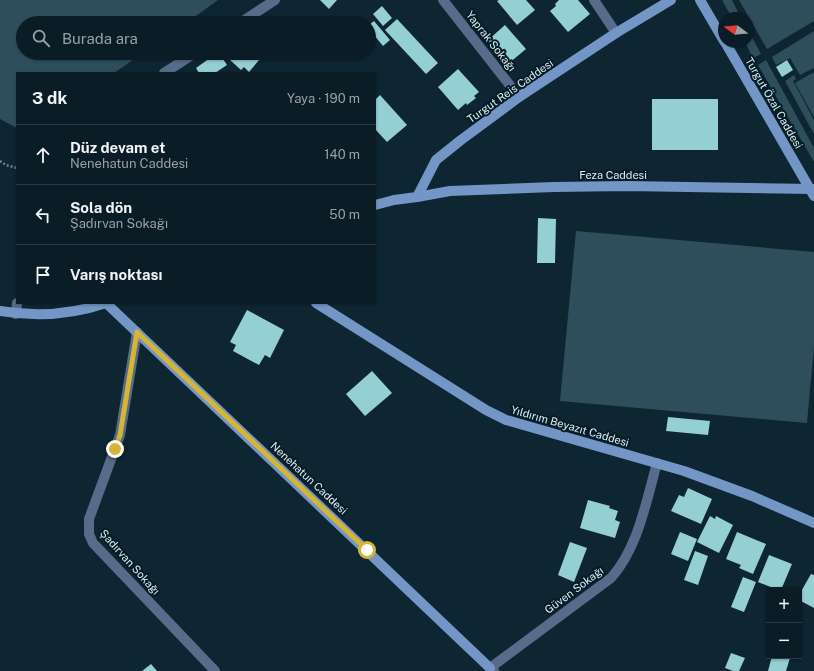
<!DOCTYPE html>
<html lang="tr">
<meta charset="utf-8">
<style>
:root{--surface:#0a1c25;--page:#13252d;--text:#f1f3f6;--muted:#99a1a7;--line:#2a3a42}
body{margin:0;font-family:"Public Sans",sans-serif;background:var(--page);color:var(--text)}
.controls{position:absolute;right:12px;bottom:12px;display:grid;overflow:hidden;border-radius:0px;box-shadow:0 1px 3px #0004}
.controls button{width:36px;height:36px;display:grid;place-items:center;padding:0;border:0;border-bottom:1px solid var(--line);background:var(--surface);color:var(--text);font:20px sans-serif}
.compass{position:absolute;left:718px;top:12px;width:36px;height:36px;border-radius:50%;background:var(--surface);box-shadow:0 1px 3px #0004;rotate:286deg}
.stop{position:absolute;width:12px;height:12px;margin:-9px;border:3px solid #d5b534;border-radius:50%;background:#fff}
.stop.end{background:#d5b534;border-color:#fff;box-shadow:0 1px 4px #0008}
.list{margin:0;padding:0;list-style:none}
h2{display:flex;justify-content:space-between;align-items:center;height:52px;margin:0;padding:0 16px;font-size:17px}
h2 small{font-size:13px;font-weight:400;color:var(--muted)}
.list li{display:grid;grid-template-columns:26px 1fr auto;gap:12px;align-items:center;box-sizing:border-box;height:60px;padding:0 16px;border-top:1px solid var(--line)}
.list b{display:block;font-size:15px;white-space:nowrap}
.list p{margin:0;font-size:13px;white-space:nowrap;color:var(--muted)}
.list em{font-size:13px;font-style:normal;color:var(--muted)}
.icon{flex:none;width:22px;height:22px;fill:none;stroke:currentColor;stroke-width:2;stroke-linecap:round;stroke-linejoin:round}
.map{position:relative;flex:none;width:814px;height:671px;overflow:hidden}
.search{position:absolute;background:var(--surface);box-shadow:0 1px 3px #0004;left:16px;top:16px;width:360px;height:44px;display:flex;align-items:center;gap:10px;box-sizing:border-box;padding:0 14px;border-radius:22px;color:var(--muted);font-size:15px}
.panel{position:absolute;background:var(--surface);box-shadow:0 1px 3px #0004;left:16px;top:72px;width:360px;height:232px;border-radius:0px}
.map>svg:first-child{display:block}
.green{fill:#2f4e5c}
.building{fill:#94cfd4}
.lines{fill:none;stroke-linecap:round;stroke-linejoin:round}
.path{stroke:#6e828b;stroke-width:2.5;stroke-dasharray:2 2;stroke-linecap:butt}
.street{stroke:#576c8a;stroke-width:10}
.secondary{stroke:#7396c6;stroke-width:10}
.route{stroke:#d5b534;stroke-width:5}
.labels{text-anchor:middle;stroke-width:4;stroke-linejoin:round;paint-order:stroke}
.street-label{font-size:11px;fill:#deecf3;stroke:#051d27}
</style>
<div class="map">
<svg width="814" height="671" viewBox="0 0 814 671">
<rect width="100%" height="100%" fill="#0e2631"/>
<g class="green">
<polygon points="0,0 218,0 186,23 23,23 23,53 143,53 114,73 17,73 17,128 0,119"/>
<polygon points="722,0 732,0 741,18 732,18"/>
<polygon points="739,0 814,0 814,21 767,49"/>
<polygon points="748,30 761,54 753,58 745,42 748,42"/>
<polygon points="814,31 814,68 800,75 790,58 776,65 772,57"/>
<polygon points="766,60 814,148 814,162 758,65"/>
<polygon points="814,72 814,117 795,83"/>
<polygon points="794,75 796,79 793,81 814,120 814,134 785,81"/>
<polygon points="576,231 814,252 814,346 807,423 560,401"/>
</g>
<g class="building">
<polygon points="320,0 337,0 329,9"/>
<polygon points="499,0 526,0 535,10 517,25 497,1"/>
<polygon points="559,0 578,0 590,14 568,32 550,11 556,6 555,4"/>
<polygon points="382,6 392,18 383,26 373,14"/>
<polygon points="397,19 438,63 426,74 385,30"/>
<polygon points="374,21 390,40 383,46 369,29 369,25"/>
<polygon points="505,25 526,49 508,64 487,41"/>
<polygon points="217,53 219,53 227,65 215,73 199,73 196,68"/>
<polygon points="227,53 265,53 249,72 244,67 241,70 229,59 231,56"/>
<polygon points="787,60 793,70 782,77 776,67"/>
<polygon points="458,69 479,92 474,96 476,98 467,105 466,103 458,110 438,87"/>
<polygon points="380,95 407,125 387,142 375,129 375,100"/>
<rect x="652" y="99" width="66" height="51"/>
<polygon points="538,218 556,219 555,263 537,263"/>
<polygon points="247,310 284,330 270,358 265,355 259,365 233,351 236,345 230,342"/>
<polygon points="372,371 392,393 365,416 346,394"/>
<polygon points="668,417 710,421 708,435 666,431"/>
<polygon points="688,488 712,499 701,524 671,511 679,495 684,497"/>
<polygon points="588,500 610,506 609,508 618,511 615,520 620,522 615,538 580,528"/>
<polygon points="710,516 715,519 716,516 733,525 719,553 697,542"/>
<polygon points="680,532 697,539 688,561 671,554"/>
<polygon points="737,532 766,544 753,574 739,568 741,565 726,559"/>
<polygon points="570,542 587,548 574,582 558,575"/>
<polygon points="695,551 708,556 698,585 684,580"/>
<polygon points="769,555 792,564 781,590 778,590 758,582"/>
<polygon points="811,574 814,575 814,608 799,600 799,595"/>
<polygon points="743,577 756,582 744,612 731,607"/>
<polygon points="731,653 745,658 739,671 733,671 725,668"/>
<polygon points="772,656 784,656 790,658 786,671 768,671"/>
<polygon points="151,664 157,671 142,671"/>
</g>
<g class="lines">
<polyline class="path" points="0,161 6,165 17,168"/>
<g class="street">
<polyline points="443,0 519,97"/>
<polyline points="594,0 616,33"/>
<polyline points="240,23 275,0"/>
<polyline points="164,73 195,53"/>
<polyline points="16,314 17,303"/>
<polyline points="137,332 120,435 89,519 89,534 93,543 215,671"/>
<path d="M 494,671 L 490,668 L 611,578 C 638,548 646,502 657,463"/>
</g>
<g class="secondary">
<polyline points="700,0 724,41"/>
<polyline points="725,42 814,196"/>
<polyline points="417,197 450,191 554,187 627,186 814,189"/>
<polyline points="375,205 394,200 417,197 436,160 461,140 519,97 616,33 671,0"/>
<polyline points="106,303 490,668"/>
<polyline points="316,303 486,410 506,420 684,471 752,496 814,523"/>
<path d="M 0,311 C 36,317 71,315 106,303"/>
</g>
</g>
<g class="lines">
<polyline class="route" points="115,449 120,435 137,332 367,550"/>
</g>
<g class="labels">
<g class="street-label">
<text transform="translate(491 41) rotate(52)" y="4">Yaprak Sokağı</text>
<text transform="translate(510 91) rotate(-35)" y="4">Turgut Reis Caddesi</text>
<text transform="translate(774 103) rotate(60)" y="4">Turgut Özal Caddesi</text>
<text x="613" y="179">Feza Caddesi</text>
<text transform="translate(570 426) rotate(16)" y="4">Yıldırım Beyazıt Caddesi</text>
<text transform="translate(309 478) rotate(43)" y="4">Nenehatun Caddesi</text>
<text transform="translate(130 562) rotate(48)" y="4">Şadırvan Sokağı</text>
<text transform="translate(574 590) rotate(-37)" y="4">Güven Sokağı</text>
</g>
</g>
</svg>
<div class="controls">
<button>+</button>
<button>−</button>
</div>
<svg class="compass" viewBox="-18 -18 36 36"><path d="M0-13l5 13h-10z" fill="#e53935"/><path d="M0 13l5-13h-10z" fill="#99a1a7"/></svg>
<div class="stop" style="left:367px;top:550px"></div>
<div class="stop end" style="left:115px;top:449px"></div>
<div class="search"><svg class="icon" aria-label="search" viewBox="0 0 24 24"><circle cx="10" cy="10" r="6"/><path d="M15 15l6 6"/></svg>Burada ara</div>
<section class="panel">
<h2>3 dk<small>Yaya · 190 m</small></h2>
<ul class="list">
<li><svg class="icon" aria-label="ahead" viewBox="0 0 24 24"><path d="M12 20V5M6 11l6-6 6 6"/></svg><div><b>Düz devam et</b><p>Nenehatun Caddesi</p></div><em>140 m</em></li>
<li><svg class="icon" aria-label="left" viewBox="0 0 24 24"><path d="M17 20v-9H6M10 6l-5 5 5 5"/></svg><div><b>Sola dön</b><p>Şadırvan Sokağı</p></div><em>50 m</em></li>
<li><svg class="icon" aria-label="arrive" viewBox="0 0 24 24"><path d="M6 21V4h12l-3 4 3 4H6"/></svg><div><b>Varış noktası</b></div></li>
</ul>
</section>
</div>
